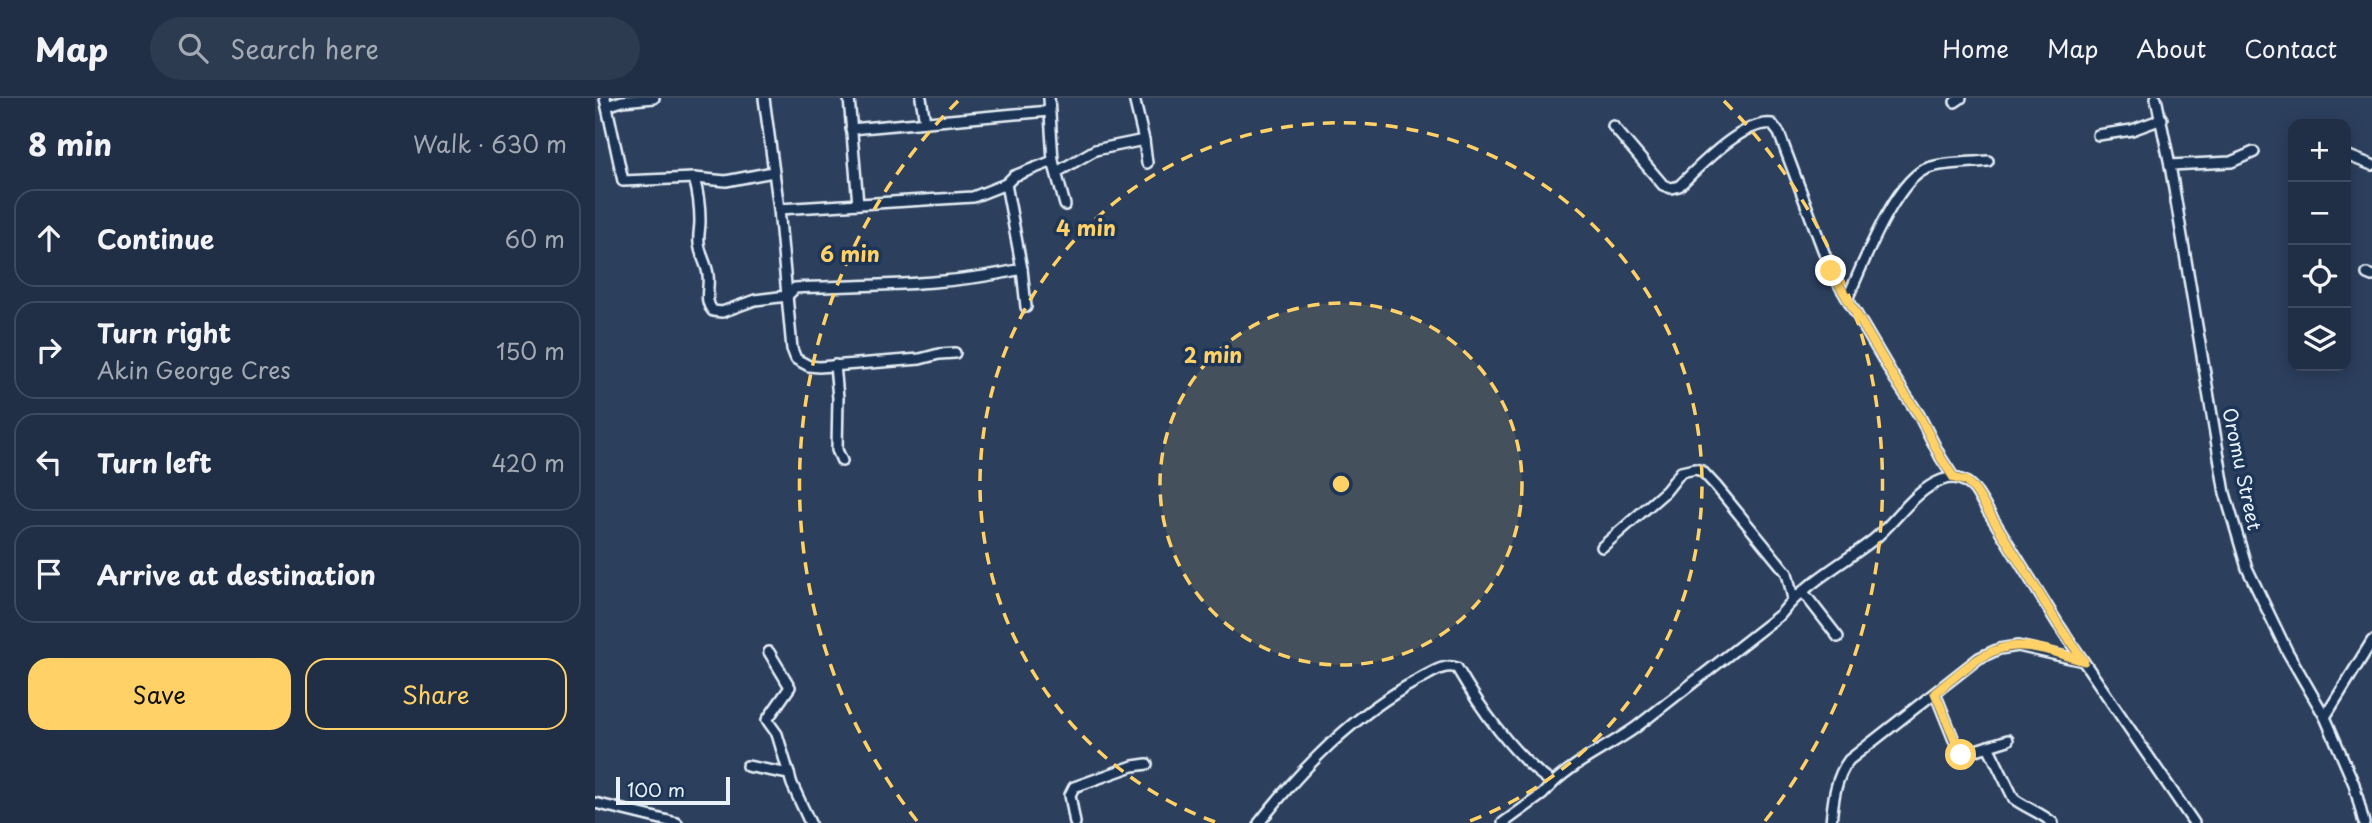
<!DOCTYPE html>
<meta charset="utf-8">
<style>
:root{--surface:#212f46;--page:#2d3b51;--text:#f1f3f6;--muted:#a2a9b3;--line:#3e4a5f;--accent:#ffd166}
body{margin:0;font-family:"Playpen Sans",sans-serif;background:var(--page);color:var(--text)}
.controls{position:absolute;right:21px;top:21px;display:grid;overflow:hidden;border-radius:14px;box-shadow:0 4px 18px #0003}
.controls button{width:63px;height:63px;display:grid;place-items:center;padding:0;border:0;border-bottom:2px solid var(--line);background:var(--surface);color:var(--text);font:35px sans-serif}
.scale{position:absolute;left:21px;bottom:18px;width:114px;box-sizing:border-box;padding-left:7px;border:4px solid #e8f1f8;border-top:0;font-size:19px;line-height:24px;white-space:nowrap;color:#e8f1f8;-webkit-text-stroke:5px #1d3557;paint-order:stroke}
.stop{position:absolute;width:21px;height:21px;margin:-16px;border:5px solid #ffd166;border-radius:50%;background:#fff}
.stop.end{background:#ffd166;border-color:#fff;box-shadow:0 2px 7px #0008}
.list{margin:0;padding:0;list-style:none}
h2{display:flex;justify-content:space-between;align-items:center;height:91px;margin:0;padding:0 28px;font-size:30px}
h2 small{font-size:23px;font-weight:400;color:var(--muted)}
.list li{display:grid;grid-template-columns:46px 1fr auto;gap:21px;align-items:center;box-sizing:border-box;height:98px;margin:0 14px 14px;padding:0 14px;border:2px solid var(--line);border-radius:21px}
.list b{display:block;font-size:26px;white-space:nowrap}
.list p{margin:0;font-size:23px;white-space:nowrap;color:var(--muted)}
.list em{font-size:23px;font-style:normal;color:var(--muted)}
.actions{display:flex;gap:14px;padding:21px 28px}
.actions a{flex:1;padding:16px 0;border:2px solid var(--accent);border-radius:21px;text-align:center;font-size:24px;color:var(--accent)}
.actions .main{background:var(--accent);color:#111}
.icon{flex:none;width:38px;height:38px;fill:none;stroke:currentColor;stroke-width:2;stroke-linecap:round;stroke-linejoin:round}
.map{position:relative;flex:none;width:1777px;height:725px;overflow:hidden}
header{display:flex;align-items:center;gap:42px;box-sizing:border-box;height:98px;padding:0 35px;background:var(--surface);border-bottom:2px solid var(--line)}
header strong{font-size:33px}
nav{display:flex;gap:38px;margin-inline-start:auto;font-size:24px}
.search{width:490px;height:63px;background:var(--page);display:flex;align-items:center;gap:18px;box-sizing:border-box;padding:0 24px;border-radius:38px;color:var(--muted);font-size:26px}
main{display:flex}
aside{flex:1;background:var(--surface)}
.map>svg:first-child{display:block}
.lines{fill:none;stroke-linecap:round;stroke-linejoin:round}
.street-casing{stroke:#e8f1f8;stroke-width:14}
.street{stroke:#1d3557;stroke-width:9}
.route{stroke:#ffd166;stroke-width:9}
.ring{fill:none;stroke:#ffd166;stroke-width:3.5;stroke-dasharray:12 9}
.labels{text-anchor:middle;stroke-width:7;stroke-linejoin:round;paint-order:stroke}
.street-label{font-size:19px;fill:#e8f1f8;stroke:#1d3557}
.centre{fill:#ffd166;stroke:#1d3557;stroke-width:3.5}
.ring-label{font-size:21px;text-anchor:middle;font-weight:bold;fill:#ffd166;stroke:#1d3557;stroke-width:7;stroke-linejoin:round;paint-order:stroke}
</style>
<header>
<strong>Map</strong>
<div class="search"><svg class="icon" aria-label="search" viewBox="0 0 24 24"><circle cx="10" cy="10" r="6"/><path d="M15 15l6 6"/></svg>Search here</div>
<nav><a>Home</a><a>Map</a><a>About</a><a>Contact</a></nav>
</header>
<main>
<aside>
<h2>8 min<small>Walk · 630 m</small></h2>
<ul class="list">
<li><svg class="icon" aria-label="ahead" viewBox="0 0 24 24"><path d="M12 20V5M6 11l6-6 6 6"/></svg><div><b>Continue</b></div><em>60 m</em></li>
<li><svg class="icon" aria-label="right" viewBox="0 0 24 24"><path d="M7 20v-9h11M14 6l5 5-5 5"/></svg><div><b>Turn right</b><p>Akin George Cres</p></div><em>150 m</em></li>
<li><svg class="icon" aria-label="left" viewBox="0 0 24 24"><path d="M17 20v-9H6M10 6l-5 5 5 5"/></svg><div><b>Turn left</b></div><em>420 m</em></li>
<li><svg class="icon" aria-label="arrive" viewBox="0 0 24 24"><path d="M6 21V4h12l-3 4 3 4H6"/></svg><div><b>Arrive at destination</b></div></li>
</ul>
<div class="actions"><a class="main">Save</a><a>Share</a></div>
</aside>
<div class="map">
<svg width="1777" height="725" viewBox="0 0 1777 725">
<rect width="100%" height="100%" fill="#2c3f5d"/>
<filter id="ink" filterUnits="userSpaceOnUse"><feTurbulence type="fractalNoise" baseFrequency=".0143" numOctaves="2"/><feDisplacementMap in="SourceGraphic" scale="14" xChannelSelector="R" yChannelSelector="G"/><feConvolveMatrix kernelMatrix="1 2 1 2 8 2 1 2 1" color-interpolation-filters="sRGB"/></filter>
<g filter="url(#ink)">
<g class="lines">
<g class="street-casing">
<g id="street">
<polyline points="10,0 28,83 99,80 131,83 178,74"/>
<polyline points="169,0 184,111 197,251 201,261 214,268 224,269 325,261 344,256 360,255"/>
<polyline points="254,0 263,106"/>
<polyline points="326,0 330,24"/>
<polyline points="454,0 458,63 470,107"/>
<polyline points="539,0 549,42 552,65"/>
<polyline points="1561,0 1575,67 1630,395 1652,470 1692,553 1730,619 1759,686 1769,725"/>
<polyline points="1360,4 1366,0"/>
<polyline points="12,8 27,3 59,0"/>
<path d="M 1018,28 L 1068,87 L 1076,90 L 1084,88 C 1104,69 1148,22 1177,26 L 1184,35 L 1236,173 L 1298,278 L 1324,317 L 1346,360 L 1359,380"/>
<polyline points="256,31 454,13"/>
<polyline points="1503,37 1537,32 1567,21"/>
<polyline points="1751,57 1777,67"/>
<polyline points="1575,67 1636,64 1659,54"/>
<polyline points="462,74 500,52 549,42"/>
<path d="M 99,80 C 103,94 105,108 105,123 C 105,131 103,138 104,145 C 105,157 112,166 113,177 C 115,190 108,202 118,213 L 127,214 L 160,202 L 192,198 L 200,190 C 275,187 353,188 427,171"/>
<polyline points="411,86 427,171 431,209"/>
<polyline points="184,111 378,99 411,86 419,78 458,63"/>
<polyline points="1772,176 1777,178"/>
<path d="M 1253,199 C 1267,169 1300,81 1333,70 C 1351,64 1373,65 1393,63"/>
<polyline points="240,267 243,300 242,352 247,363"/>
<polyline points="1007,449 1071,393 1086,374 1100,371 1107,373 1121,388 1192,475 1198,501"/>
<polyline points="1208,494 1243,539"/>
<polyline points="174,554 195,589 172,622 182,636 197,686 215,725"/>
<polyline points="1340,595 1365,657 1413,642"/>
<polyline points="1730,619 1777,543"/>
<path d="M 1393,648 L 1419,701 C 1431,710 1445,714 1458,725"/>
<polyline points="152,668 194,676"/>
<polyline points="0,705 82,725"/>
<polyline points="480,725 475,697 479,689 538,668 552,666"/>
<path d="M 664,725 C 709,668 758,617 823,582 C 835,576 849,565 862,570 C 884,608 920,661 958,685 C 983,662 1013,649 1040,630 L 1186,516 C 1210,485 1247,466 1278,442 C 1301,424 1318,393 1347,382 C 1361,377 1371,382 1380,392 L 1463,526 L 1599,725"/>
<polyline points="908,725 948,696 958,685"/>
<path d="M 1236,725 C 1238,703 1240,680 1254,662 L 1384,560 L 1404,551 L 1423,548 L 1488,563"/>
</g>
</g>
<use href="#street" class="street"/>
</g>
</g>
<g class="lines" filter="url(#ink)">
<path class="route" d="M 1236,173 L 1298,278 L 1324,317 L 1346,360 L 1359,380 L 1371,383 L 1380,392 L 1463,526 L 1489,563 C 1468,557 1446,548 1424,548 C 1391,547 1364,576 1340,595 L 1366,657"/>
</g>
<circle cx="746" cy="386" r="181" fill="#ffd166" fill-opacity=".12"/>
<g class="ring">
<circle cx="746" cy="386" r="181"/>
<path d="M620 724A361 361 0 1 1 872 724"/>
<path d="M322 723A542 542 0 0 1 363 3M1129 3A542 542 0 0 1 1170 723"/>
</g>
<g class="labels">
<g class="street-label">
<text transform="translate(1647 371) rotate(78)" y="7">Oromu Street</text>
</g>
</g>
<circle cx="746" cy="386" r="10" class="centre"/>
<g class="ring-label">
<text x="491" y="138">4 min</text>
<text x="255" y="164">6 min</text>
<text x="618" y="265">2 min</text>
</g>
</svg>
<div class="controls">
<button>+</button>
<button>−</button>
<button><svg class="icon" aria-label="locate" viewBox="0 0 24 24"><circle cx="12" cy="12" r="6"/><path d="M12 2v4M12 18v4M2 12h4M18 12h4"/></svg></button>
<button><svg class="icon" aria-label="layers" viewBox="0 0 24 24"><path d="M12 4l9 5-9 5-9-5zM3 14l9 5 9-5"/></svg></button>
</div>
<div class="scale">100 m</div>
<div class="stop" style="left:1366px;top:657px"></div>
<div class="stop end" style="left:1236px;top:173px"></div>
</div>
</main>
